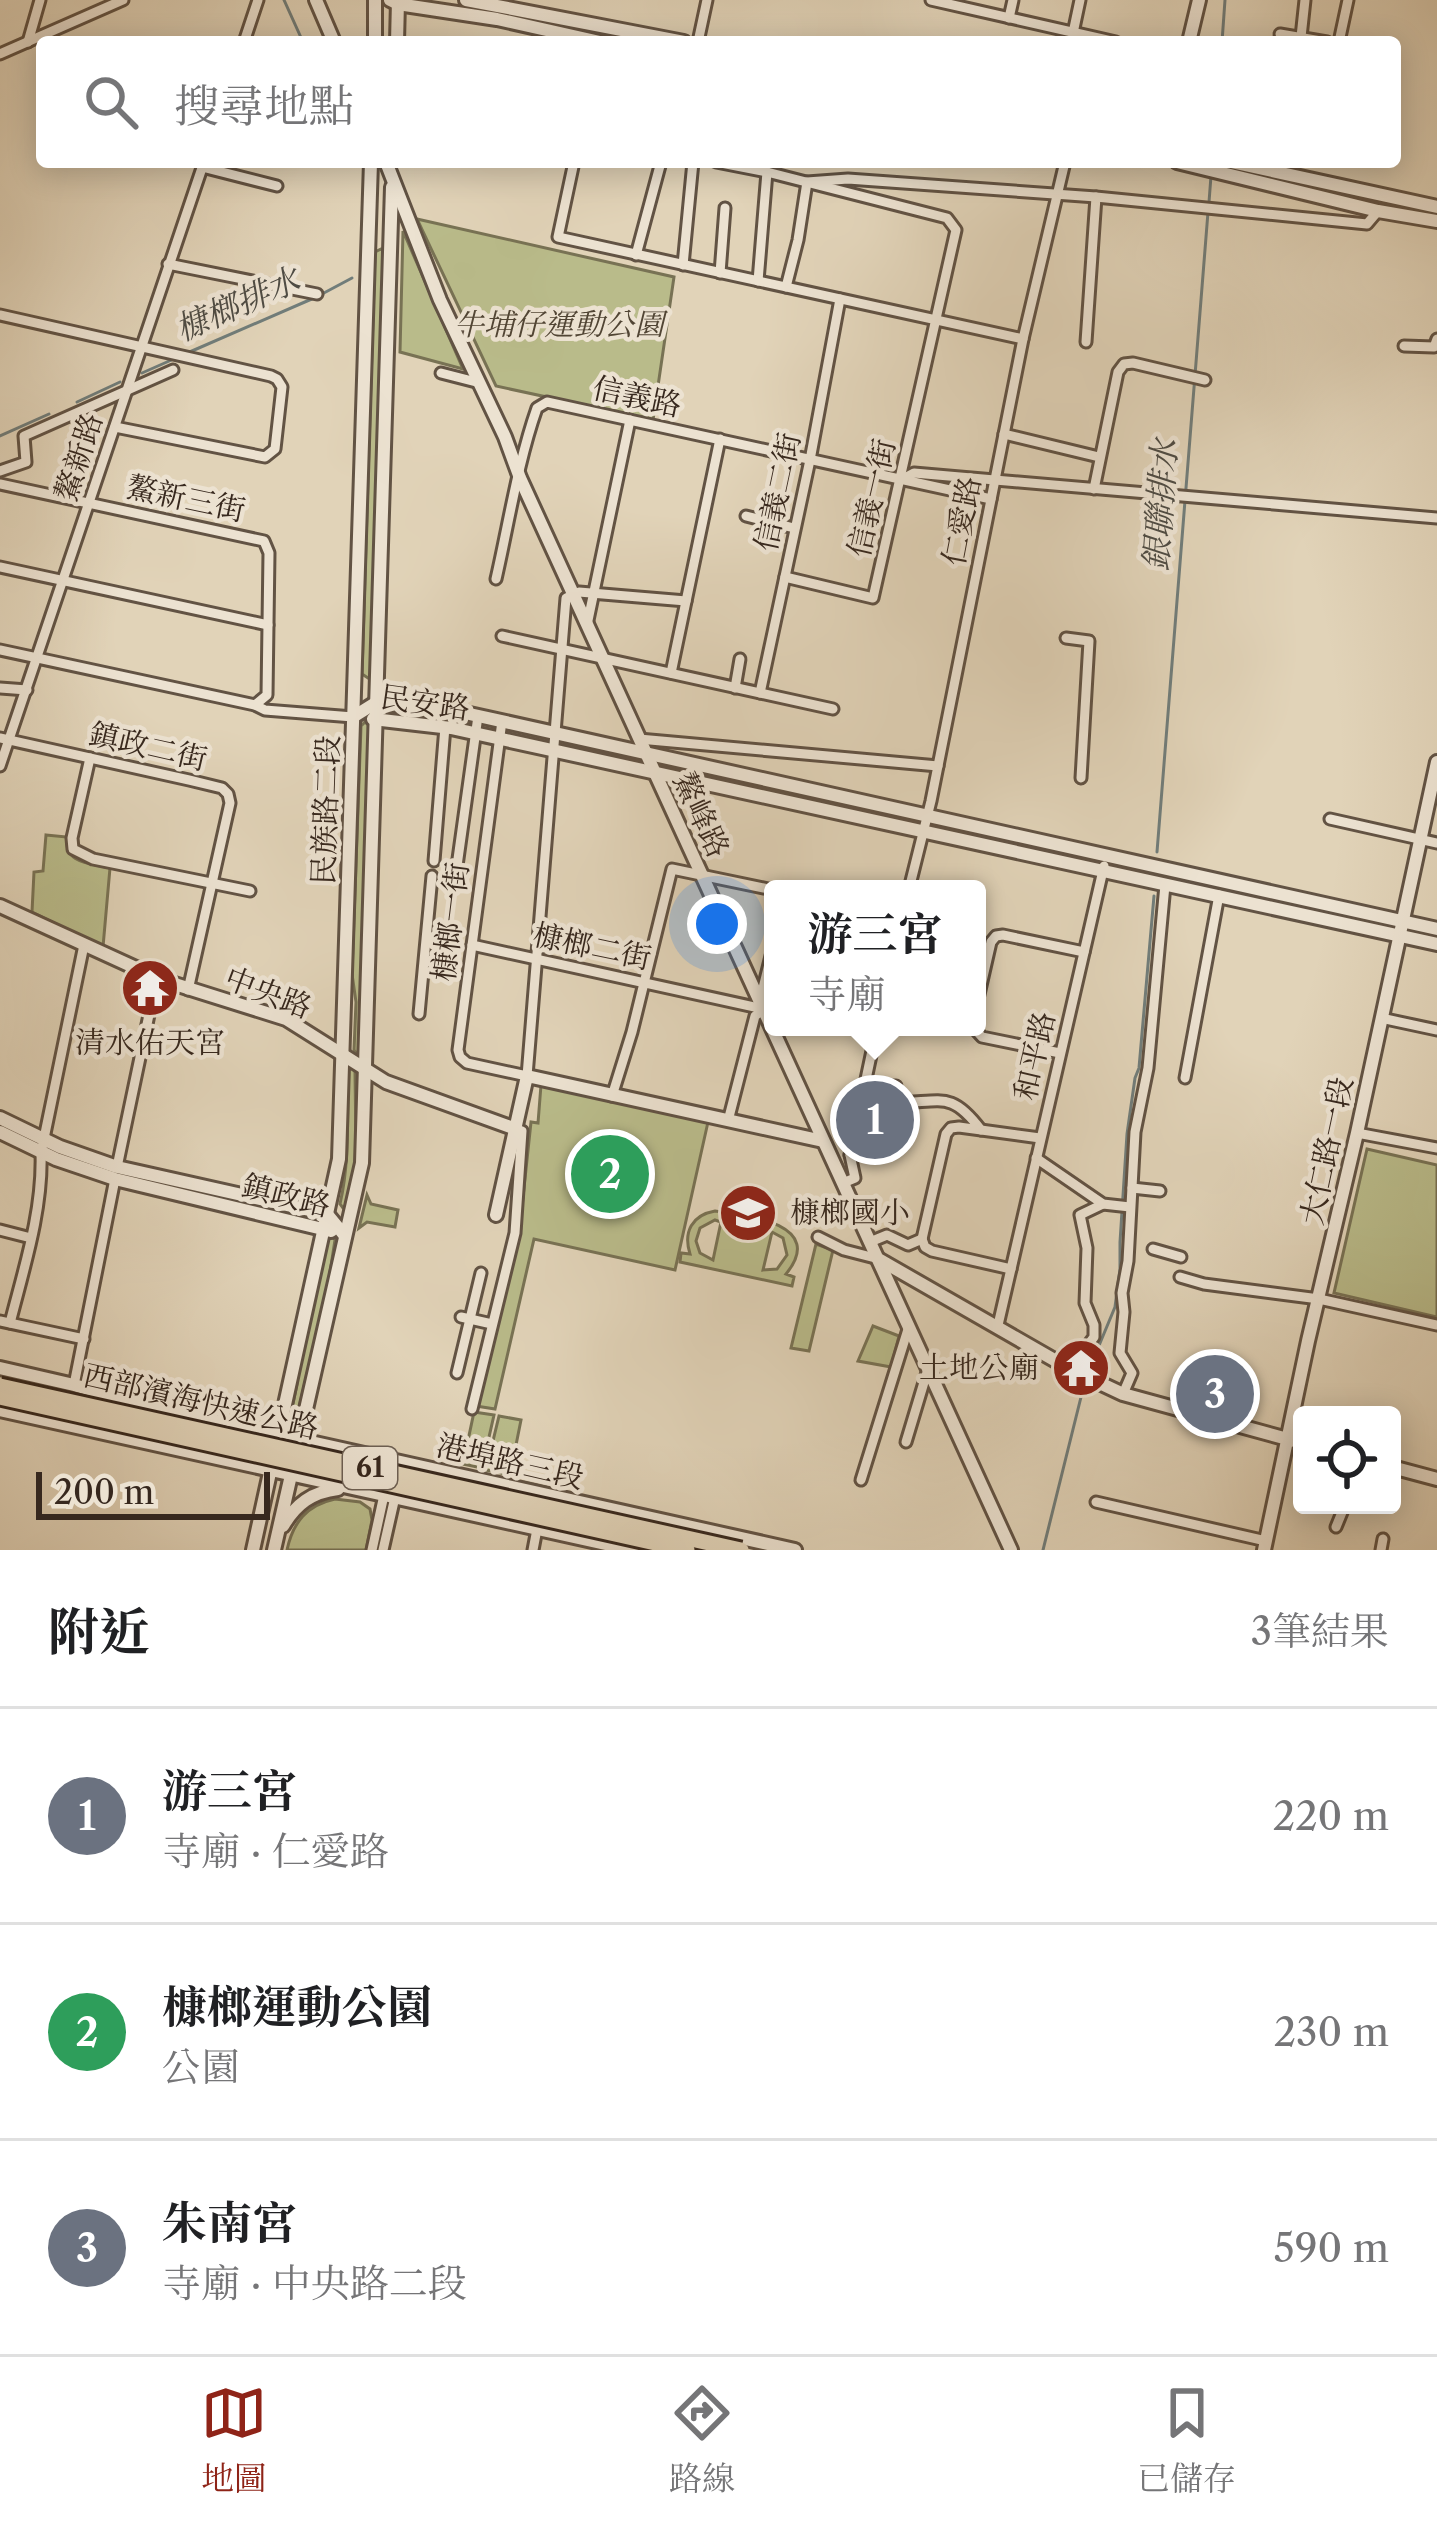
<!DOCTYPE html>
<html lang="zh-TW">
<meta charset="utf-8">
<style>
:root{--surface:#fff;--page:#f2f2f2;--text:#202124;--muted:#757577;--line:#e0e0e0;--accent:#8f2418}
body{margin:0;font-family:"Libre Caslon Text","Noto Serif TC",serif;background:var(--page);color:var(--text)}
.controls{position:absolute;right:36px;bottom:36px;display:grid;overflow:hidden;border-radius:12px;box-shadow:0 6px 30px #0003}
.controls button{width:108px;height:108px;display:grid;place-items:center;padding:0;border:0;border-bottom:3px solid var(--line);background:var(--surface);color:var(--text);font:60px sans-serif}
.scale{position:absolute;left:36px;bottom:30px;width:234px;box-sizing:border-box;padding-left:12px;border:6px solid #37281e;border-top:0;font-size:33px;line-height:42px;white-space:nowrap;color:#37281e;-webkit-text-stroke:9px #ece2d1;paint-order:stroke}
.you{position:absolute;left:717px;top:924px;width:42px;height:42px;margin:-30px;border:9px solid #fff;border-radius:50%;background:#1a73e8;box-shadow:0 0 0 18px #1a73e833}
.badge{display:grid;place-items:center;width:78px;height:78px;border-radius:50%;background:var(--accent);color:#fff;font-size:39px;font-weight:700}
.pin{position:absolute;translate:-50% -50%;border:6px solid #fff;box-shadow:0 3px 12px #0006}
.popup{position:absolute;left:764px;top:880px;width:222px;height:156px;box-sizing:border-box;display:grid;place-content:center;border-radius:12px;background:var(--surface);filter:drop-shadow(0 3px 9px #0005);font-size:39px;white-space:nowrap;color:var(--muted)}
.popup b{font-size:45px;color:var(--text)}
.popup::after{content:'';position:absolute;left:50%;top:100%;margin-left:-24px;border:24px solid transparent;border-top-color:var(--surface)}
.list{margin:0;padding:0;list-style:none}
h2{display:flex;justify-content:space-between;align-items:center;height:156px;margin:0;padding:0 48px;font-size:51px}
h2 small{font-size:39px;font-weight:400;color:var(--muted)}
.list li{display:grid;grid-template-columns:78px 1fr auto;gap:36px;align-items:center;box-sizing:border-box;height:216px;padding:0 48px;border-top:3px solid var(--line)}
.list b{display:block;font-size:45px;white-space:nowrap}
.list p{margin:0;font-size:39px;white-space:nowrap;color:var(--muted)}
.list em{font-size:39px;font-style:normal;color:var(--muted)}
.icon{flex:none;width:66px;height:66px;fill:none;stroke:currentColor;stroke-width:2;stroke-linecap:round;stroke-linejoin:round}
.map{position:relative;flex:none;width:1437px;height:1550px;overflow:hidden}
.search{position:absolute;background:var(--surface);box-shadow:0 6px 30px #0003;left:36px;right:36px;top:36px;height:132px;display:flex;align-items:center;gap:30px;box-sizing:border-box;padding:0 42px;border-radius:12px;color:var(--muted);font-size:45px}
.sheet{height:804px;background:var(--surface)}
nav{display:flex;justify-content:space-around;align-items:center;box-sizing:border-box;height:168px;border-top:3px solid var(--line);background:var(--surface);font-size:33px;color:var(--muted)}
nav a{display:grid;justify-items:center;gap:6px}
nav .on{color:var(--accent)}
.map>svg:first-child{display:block}
.green{fill:#b9bb8a;stroke:#787254;stroke-width:3;fill-rule:evenodd}
.lines{fill:none;stroke-linecap:round;stroke-linejoin:round}
.stream{stroke:#717d7a;stroke-width:3}
.minor-casing{stroke:#625344;stroke-width:15}
.tertiary-casing{stroke:#625344;stroke-width:18}
.minor{stroke:#ece2d1;stroke-width:9}
.tertiary{stroke:#ece2d1;stroke-width:12}
.trunk-bridge-casing{stroke:#37281e;stroke-width:21;stroke-linecap:butt}
.trunk-bridge{stroke:#e1d3b8;stroke-width:15}
.labels{text-anchor:middle;stroke-width:9;stroke-linejoin:round;paint-order:stroke}
.shield{fill:#ece2d1;stroke:#6d6054;stroke-width:3}
.shield-label{font-size:27px;font-weight:bold;fill:#37281e}
.park-label{font-size:30px;font-style:italic;fill:#514534;stroke:#ece2d1}
.street-label{font-size:30px;fill:#37281e;stroke:#ece2d1}
.poi-label{font-size:30px;fill:#37281e;stroke:#ece2d1}
.water-label{font-size:33px;font-style:italic;fill:#4f4c44;stroke:#ece2d1}
</style>
<div class="map">
<svg width="1437" height="1550" viewBox="0 0 1437 1550">
<rect width="100%" height="100%" fill="#e1d3b8"/>
<filter id="stains"><feTurbulence type="fractalNoise" baseFrequency=".00167" numOctaves="4"/><feColorMatrix values="0 0 0 0 .2 0 0 0 0 .09 0 0 0 0 .02 0 0 0 .5 -.17"/></filter>
<radialGradient id="worn" r=".72"><stop offset=".6" stop-color="#630" stop-opacity="0"/><stop offset="1" stop-color="#630" stop-opacity=".3"/></radialGradient>
<g class="green">
<polygon points="417,219 674,277 653,420 496,386"/>
<polygon points="403,231 463,369 400,352"/>
<polygon points="381,249 385,253 371,676 368,678 362,674 375,252"/>
<polygon points="365,722 370,726 360,1050 357,1054 354,1050 356,1002 352,974 361,726"/>
<path d="M 46,835 L 67,837 C 64,864 89,863 110,868 L 103,947 L 32,912 L 34,872 L 43,871 Z"/>
<path d="M 352,1067 L 355,1071 L 356,1146 L 355,1169 L 346,1207 L 343,1208 L 340,1204 C 350,1161 347,1116 348,1071 Z"/>
<polygon points="541,1085 708,1122 675,1270 534,1239 495,1409 476,1406 519,1235 531,1122 538,1123"/>
<polygon points="1367,1149 1437,1165 1437,1317 1334,1293"/>
<polygon points="367,1195 371,1204 398,1210 395,1227 367,1222 359,1228"/>
<path d="M 715,1211 C 747,1215 827,1224 786,1274 L 794,1277 L 792,1286 L 680,1262 L 681,1253 L 690,1254 C 683,1232 692,1215 715,1211 ZM 715,1220 L 721,1222 L 713,1260 L 700,1253 L 696,1241 L 700,1228 ZM 772,1232 L 783,1238 L 787,1255 L 777,1269 L 763,1270 Z"/>
<polygon points="332,1235 335,1240 328,1285 293,1433 288,1428 297,1384 300,1353 327,1238"/>
<polygon points="816,1244 833,1250 809,1351 791,1348"/>
<polygon points="873,1326 899,1336 891,1367 858,1361"/>
<polygon points="474,1412 494,1415 482,1468 463,1464"/>
<polygon points="499,1416 521,1420 510,1475 486,1470"/>
<path d="M 335,1499 L 360,1502 L 370,1509 L 372,1520 L 366,1550 L 287,1550 C 293,1522 307,1505 335,1499 Z"/>
</g>
<g class="lines">
<g class="stream">
<polyline points="284,0 303,42"/>
<polyline points="1222,42 1225,0"/>
<polyline points="1209,202 1211,176"/>
<polyline points="322,294 352,278"/>
<polyline points="185,354 314,298"/>
<polyline points="142,373 176,358"/>
<polyline points="77,402 120,382"/>
<polyline points="0,436 49,414"/>
<polyline points="1157,852 1208,212"/>
<polyline points="1088,1372 1115,1307 1120,1269 1120,1242 1127,1134 1135,1078 1139,1068 1154,896"/>
<polyline points="1043,1550 1085,1381"/>
</g>
<g class="minor-casing">
<g id="minor">
<polyline points="931,0 1116,42"/>
<polyline points="1009,18 1013,0"/>
<polyline points="1073,33 1080,0"/>
<polyline points="1280,34 1327,42"/>
<polyline points="1301,37 1305,0"/>
<polyline points="28,42 40,0"/>
<polyline points="244,42 258,0"/>
<polyline points="698,42 707,0"/>
<polyline points="1339,42 1348,0"/>
<polyline points="0,54 123,0"/>
<polyline points="574,162 558,237 1023,339"/>
<polyline points="716,162 767,172 947,218 956,230 873,598 785,577"/>
<polyline points="202,167 277,186"/>
<polyline points="636,255 661,162"/>
<polyline points="168,264 317,294"/>
<polyline points="683,265 693,162"/>
<polyline points="720,273 725,208"/>
<polyline points="758,281 767,172"/>
<polyline points="786,287 798,240 807,182 848,179 1096,197 1367,224 1378,211"/>
<polyline points="0,315 271,376 277,379 282,387 275,449 265,457 115,427"/>
<polyline points="1086,342 1096,197"/>
<polyline points="1404,346 1434,347 1437,339"/>
<polyline points="441,373 480,383"/>
<polyline points="1004,434 1099,457"/>
<polyline points="0,471 26,462 24,436 173,370"/>
<polyline points="901,480 914,473 1437,518"/>
<polyline points="0,484 264,541 269,553 267,695 255,705"/>
<polyline points="1094,489 1118,372 1124,364 1133,363 1205,380"/>
<polyline points="746,516 794,528"/>
<polyline points="0,567 268,625"/>
<path d="M 496,579 C 509,522 518,462 537,408 L 547,402 L 991,499"/>
<polyline points="587,625 630,420"/>
<polyline points="502,636 833,709"/>
<polyline points="1066,638 1089,641 1081,778"/>
<polyline points="0,650 255,705 265,710 353,717"/>
<polyline points="671,673 720,439"/>
<polyline points="0,688 27,690"/>
<polyline points="735,688 740,659"/>
<polyline points="760,693 810,460 840,299"/>
<polyline points="502,721 458,1050 460,1057 467,1063 527,1076 566,598 579,592 686,601"/>
<polyline points="0,738 189,780 222,788 228,794 230,803 188,990"/>
<polyline points="639,739 938,766"/>
<polyline points="90,758 72,838 73,849 93,859 250,891"/>
<polyline points="0,766 204,162"/>
<polyline points="1330,819 1437,843"/>
<polyline points="434,861 445,727"/>
<polyline points="457,866 478,716"/>
<polyline points="909,889 931,801 1023,339 1065,162"/>
<polyline points="472,945 773,1011"/>
<polyline points="760,1000 773,948"/>
<polyline points="977,1003 991,942 996,936 1003,935 1084,952"/>
<polyline points="419,1014 432,876"/>
<polyline points="1381,1018 1437,1030"/>
<polyline points="848,1027 875,1033"/>
<polyline points="973,1027 982,1037 1060,1053"/>
<polyline points="1185,1078 1219,895"/>
<path d="M 864,1087 L 896,1086 L 894,1103 C 941,1103 950,1089 981,1130"/>
<polyline points="612,1096 632,1032 672,869 773,890"/>
<polyline points="728,1121 755,1016 764,1009"/>
<polyline points="1357,1133 1437,1148"/>
<polyline points="850,1155 887,1150 894,1103"/>
<polyline points="1036,1158 1103,1204 1130,1207"/>
<polyline points="117,1167 150,1010 167,982"/>
<polyline points="843,1183 855,1178 850,1155 877,1027"/>
<polyline points="1132,1188 1160,1191"/>
<polyline points="0,1230 31,1238"/>
<polyline points="818,1237 844,1250 879,1259"/>
<polyline points="922,1239 946,1134 951,1128 959,1127 1040,1138"/>
<polyline points="922,1239 925,1247 932,1251 1011,1269 998,1325"/>
<polyline points="870,1242 887,1235 908,1245 922,1239"/>
<polyline points="1153,1249 1181,1257"/>
<polyline points="1011,1269 1104,866"/>
<polyline points="1180,1277 1204,1284 1319,1299 1437,1325"/>
<polyline points="461,1317 492,1324"/>
<polyline points="0,1321 84,1339"/>
<path d="M 10,1323 C 24,1268 43,1210 41,1153 L 84,945"/>
<polyline points="1070,1369 1094,1337 1094,1325 1085,1303 1087,1248 1080,1215 1103,1204"/>
<polyline points="457,1373 481,1273"/>
<polyline points="74,1385 115,1179"/>
<polyline points="1123,1394 1132,1373 1120,1353 1124,1312 1122,1293 1128,1261 1135,1132 1148,1068 1165,885"/>
<polyline points="472,1409 515,1233 522,1131 516,1129"/>
<polyline points="906,1442 928,1369"/>
<polyline points="861,1480 909,1326"/>
<polyline points="1096,1502 1266,1541"/>
<polyline points="1336,1527 1345,1505"/>
<polyline points="372,1550 384,1495"/>
<polyline points="383,1550 395,1497"/>
<polyline points="533,1550 537,1529"/>
<polyline points="1381,1550 1383,1539"/>
</g>
</g>
<g class="tertiary-casing">
<g id="tertiary">
<polyline points="316,0 334,42"/>
<polyline points="390,0 398,4 497,19 600,42"/>
<polyline points="466,0 684,42"/>
<polyline points="375,42 375,0"/>
<polyline points="397,42 398,1"/>
<polyline points="1189,42 1199,0"/>
<polyline points="386,162 440,300 505,437 520,478 1011,1550"/>
<polyline points="1177,162 1378,211 1437,221"/>
<polyline points="1231,162 1437,207"/>
<polyline points="353,717 377,702 456,711 1437,929"/>
<polyline points="373,719 451,728 1437,944"/>
<polyline points="0,906 162,980 286,1019 386,1082 516,1129"/>
<polyline points="0,1118 60,1147 117,1167 327,1214 345,1236"/>
<polyline points="0,1132 56,1159 115,1179 331,1231"/>
<polyline points="496,1215 527,1076 823,1141"/>
<polyline points="880,1260 1070,1369 1123,1394 1302,1443"/>
<polyline points="0,1368 74,1385 144,1405 795,1550"/>
<polyline points="0,1410 633,1550"/>
<polyline points="1392,1467 1437,1479"/>
<path d="M 283,1526 C 296,1504 312,1492 338,1489"/>
<polyline points="253,1550 339,1159 371,162"/>
<polyline points="274,1550 362,1163 392,187"/>
<polyline points="1264,1550 1308,1341 1357,1133 1437,762"/>
</g>
</g>
<use href="#minor" class="minor"/>
<use href="#tertiary" class="tertiary"/>
<g class="trunk-bridge-casing">
<g id="trunk-bridge">
<polyline points="0,1386 741,1550"/>
<polyline points="0,1397 687,1550"/>
</g>
</g>
<use href="#trunk-bridge" class="trunk-bridge"/>
</g>
<defs>
<g id="temple-disc" transform="scale(3)"><circle r="9.5" fill="#8f2418" stroke="#ece2d1"/><path d="M0-6L5-2H3V0L6.5 2.5H4V6H1.5V3h-3V6H-4V2.5H-6.5L-3 0V-2H-5Z" fill="#fff"/></g>
<g id="school-disc" transform="scale(3)"><circle r="9.5" fill="#8f2418" stroke="#ece2d1"/><path d="M0-5L7-2L0 1L-7-2ZM-4 1L0 2.5L4 1V4Q0 6-4 4Z" fill="#fff"/></g>
</defs>
<g fill-rule="evenodd">
<use href="#temple-disc" x="150" y="988"/>
<use href="#school-disc" x="748" y="1213"/>
<use href="#temple-disc" x="1081" y="1368"/>
</g>
<g class="labels">
<rect class="shield" x="343" y="1447" width="54" height="42" rx="9"/>
<g class="shield-label">
<text x="370" y="1477">61</text>
</g>
<g class="park-label">
<text x="559" y="335">牛埔仔運動公園</text>
</g>
<g class="street-label">
<text transform="translate(637 397) rotate(12)" y="10">信義路</text>
<text transform="translate(79 457) rotate(-72)" y="10">鰲新路</text>
<text transform="translate(778 492) rotate(-78)" y="10">信義二街</text>
<text transform="translate(872 498) rotate(-77)" y="10">信義一街</text>
<text transform="translate(186 499) rotate(12)" y="10">鰲新三街</text>
<text transform="translate(962 521) rotate(-79)" y="10">仁愛路</text>
<text transform="translate(425 703) rotate(8)" y="10">民安路</text>
<text transform="translate(148 747) rotate(13)" y="10">鎮政二街</text>
<text transform="translate(326 810) rotate(-88)" y="10">民族路二段</text>
<text transform="translate(701 815) rotate(65)" y="10">鰲峰路</text>
<text transform="translate(451 922) rotate(-83)" y="10">槺榔一街</text>
<text transform="translate(592 947) rotate(12)" y="10">槺榔二街</text>
<text transform="translate(268 993) rotate(21)" y="10">中央路</text>
<text transform="translate(1035 1056) rotate(-77)" y="10">和平路</text>
<text transform="translate(1327 1151) rotate(-78)" y="10">大仁路一段</text>
<text transform="translate(286 1196) rotate(14)" y="10">鎮政路</text>
<text transform="translate(201 1402) rotate(13)" y="10">西部濱海快速公路</text>
<text transform="translate(510 1462) rotate(13)" y="10">港埠路三段</text>
</g>
<g class="poi-label">
<text x="150" y="1053">清水佑天宮</text>
<text x="790" y="1223" text-anchor="start">槺榔國小</text>
<text x="1039" y="1378" text-anchor="end">土地公廟</text>
</g>
<g class="water-label">
<text transform="translate(237 304) rotate(-24)" y="12">槺榔排水</text>
<text transform="translate(1160 505) rotate(-86)" y="12">銀聯排水</text>
</g>
</g>
<rect width="100%" height="100%" filter="url(#stains)"/>
<rect width="100%" height="100%" fill="url(#worn)"/>
</svg>
<div class="controls">
<button><svg class="icon" aria-label="locate" viewBox="0 0 24 24"><circle cx="12" cy="12" r="6"/><path d="M12 2v4M12 18v4M2 12h4M18 12h4"/></svg></button>
</div>
<div class="scale">200 m</div>
<div class="you"></div>
<div class="pin badge" style="left:875px;top:1120px;background:#6b7280">1</div>
<div class="popup"><b>游三宮</b>寺廟</div>
<div class="pin badge" style="left:610px;top:1174px;background:#2e9e5b">2</div>
<div class="pin badge" style="left:1215px;top:1394px;background:#6b7280">3</div>
<div class="search"><svg class="icon" aria-label="search" viewBox="0 0 24 24"><circle cx="10" cy="10" r="6"/><path d="M15 15l6 6"/></svg>搜尋地點</div>
</div>
<section class="sheet">
<h2>附近<small>3筆結果</small></h2>
<ul class="list">
<li><span class="badge" style="background:#6b7280">1</span><div><b>游三宮</b><p>寺廟 · 仁愛路</p></div><em>220 m</em></li>
<li><span class="badge" style="background:#2e9e5b">2</span><div><b>槺榔運動公園</b><p>公園</p></div><em>230 m</em></li>
<li><span class="badge" style="background:#6b7280">3</span><div><b>朱南宮</b><p>寺廟 · 中央路二段</p></div><em>590 m</em></li>
</ul>
</section>
<nav>
<a class="on"><svg class="icon" aria-label="map" viewBox="0 0 24 24"><path d="M3 6l6-2 6 2 6-2v14l-6 2-6-2-6 2zM9 4v14M15 6v14"/></svg>地圖</a>
<a><svg class="icon" aria-label="directions" viewBox="0 0 24 24"><path d="M12 3l9 9-9 9-9-9zM9 14v-3h6M13 9l2 2-2 2"/></svg>路線</a>
<a><svg class="icon" aria-label="saved" viewBox="0 0 24 24"><path d="M7 4h10v16l-5-4-5 4z"/></svg>已儲存</a>
</nav>
